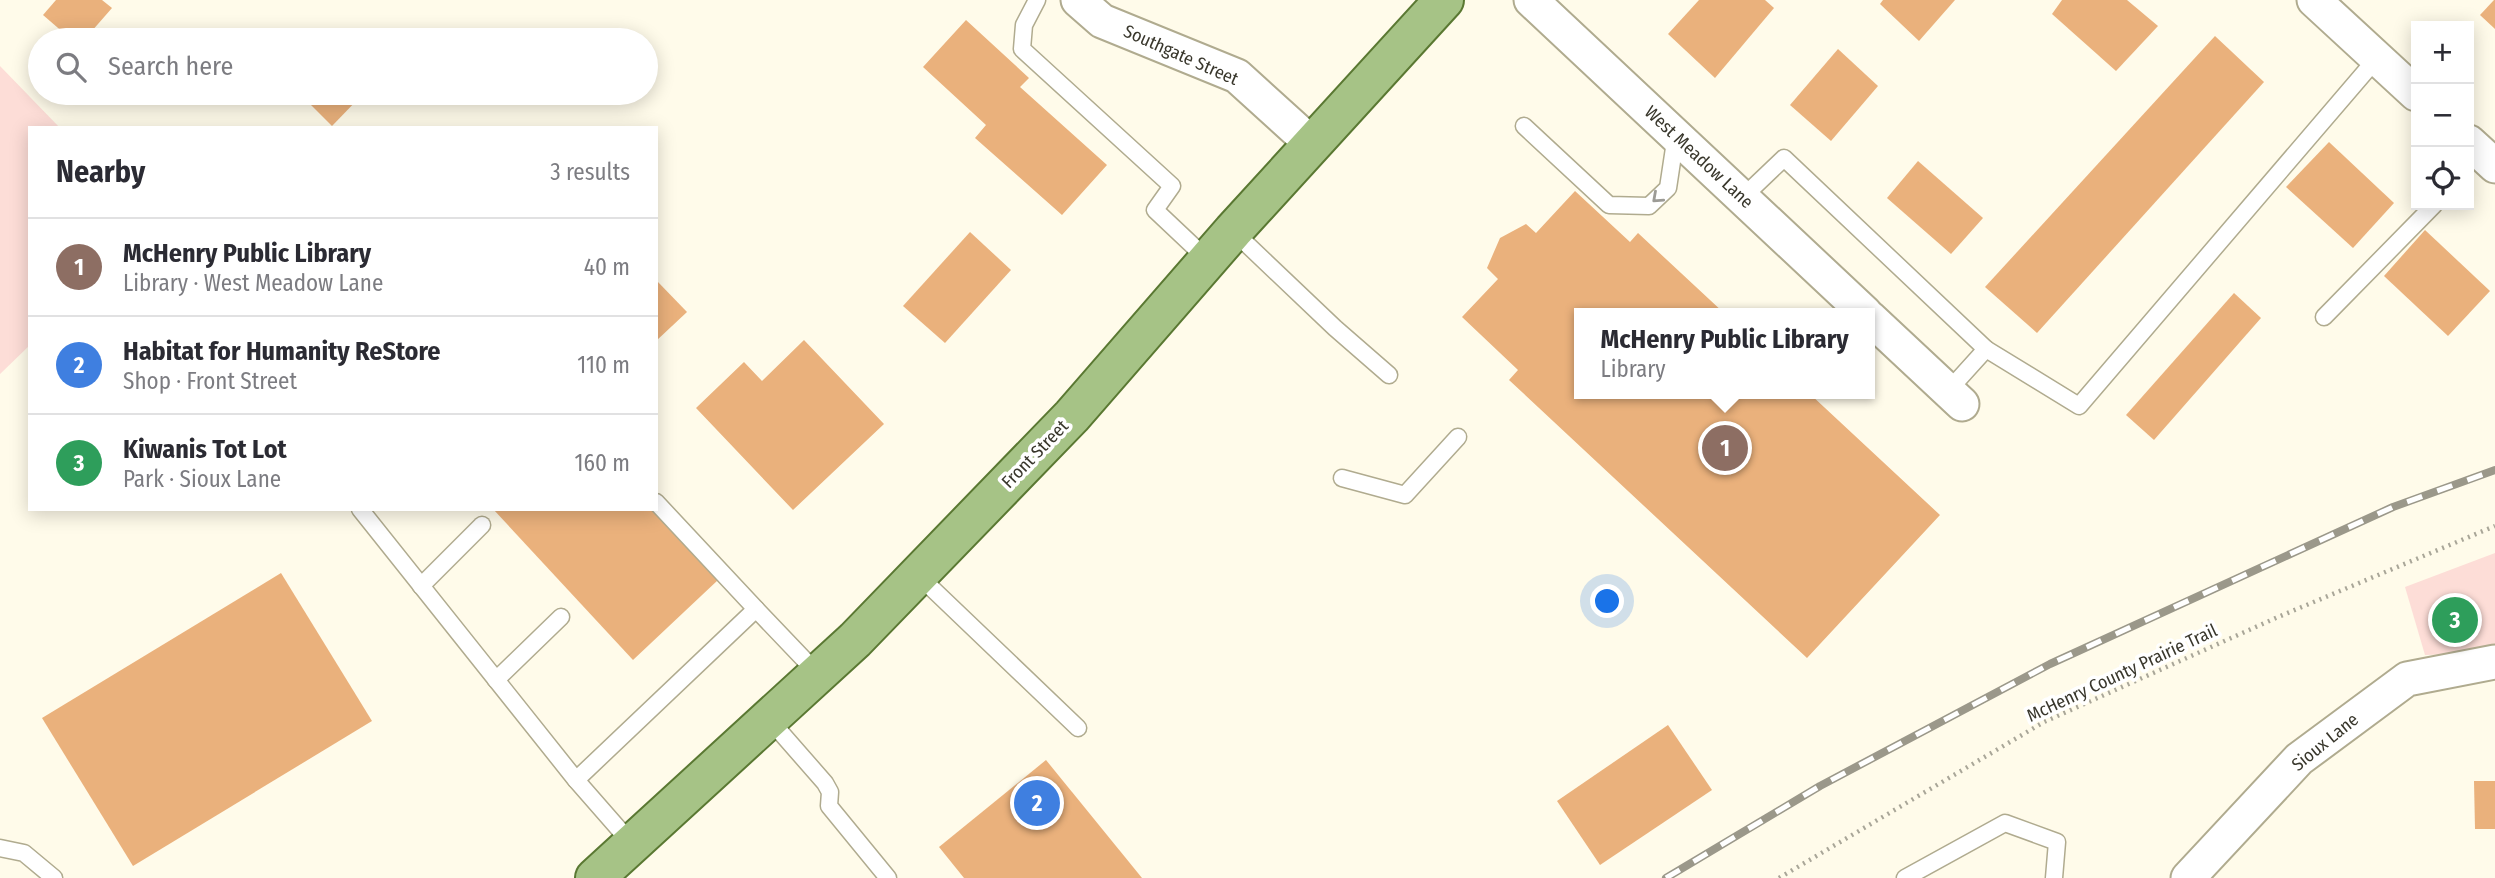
<!DOCTYPE html>
<meta charset="utf-8">
<style>
:root{--surface:#fff;--page:#f7f7f7;--text:#2b2b33;--muted:#7c7c81;--line:#e1e1e2;--accent:#2563eb}
body{margin:0;font-family:"Fira Sans Condensed",sans-serif;background:var(--page);color:var(--text)}
.controls{position:absolute;right:21px;top:21px;display:grid;overflow:hidden;border-radius:0px;box-shadow:0 4px 18px #0003}
.controls button{width:63px;height:63px;display:grid;place-items:center;padding:0;border:0;border-bottom:2px solid var(--line);background:var(--surface);color:var(--text);font:35px sans-serif}
.you{position:absolute;left:1608px;top:602px;width:24px;height:24px;margin:-18px;border:5px solid #fff;border-radius:50%;background:#1a73e8;box-shadow:0 0 0 10px #1a73e833}
.badge{display:grid;place-items:center;width:46px;height:46px;border-radius:50%;background:var(--accent);color:#fff;font-size:23px;font-weight:700}
.pin{position:absolute;translate:-50% -50%;border:4px solid #fff;box-shadow:0 2px 7px #0006}
.popup{position:absolute;left:1574px;top:308px;width:301px;height:91px;box-sizing:border-box;display:grid;place-content:center;border-radius:0px;background:var(--surface);filter:drop-shadow(0 2px 5px #0005);font-size:23px;white-space:nowrap;color:var(--muted)}
.popup b{font-size:26px;color:var(--text)}
.popup::after{content:'';position:absolute;left:50%;top:100%;margin-left:-14px;border:14px solid transparent;border-top-color:var(--surface)}
.list{margin:0;padding:0;list-style:none}
h2{display:flex;justify-content:space-between;align-items:center;height:91px;margin:0;padding:0 28px;font-size:30px}
h2 small{font-size:23px;font-weight:400;color:var(--muted)}
.list li{display:grid;grid-template-columns:46px 1fr auto;gap:21px;align-items:center;box-sizing:border-box;height:98px;padding:0 28px;border-top:2px solid var(--line)}
.list b{display:block;font-size:26px;white-space:nowrap}
.list p{margin:0;font-size:23px;white-space:nowrap;color:var(--muted)}
.list em{font-size:23px;font-style:normal;color:var(--muted)}
.icon{flex:none;width:38px;height:38px;fill:none;stroke:currentColor;stroke-width:2;stroke-linecap:round;stroke-linejoin:round}
.map{position:relative;flex:none;width:2495px;height:878px;overflow:hidden}
.search{position:absolute;background:var(--surface);box-shadow:0 4px 18px #0003;left:28px;top:28px;width:630px;height:77px;display:flex;align-items:center;gap:18px;box-sizing:border-box;padding:0 24px;border-radius:38px;color:var(--muted);font-size:26px}
.panel{position:absolute;background:var(--surface);box-shadow:0 4px 18px #0003;left:28px;top:126px;width:630px;height:385px;border-radius:0px}
.map>svg:first-child{display:block}
.green{fill:#fdddd7}
.building{fill:#eab17c}
.lines{fill:none;stroke-linecap:round;stroke-linejoin:round}
.service-casing{stroke:#b0ab8f;stroke-width:19}
.minor-casing{stroke:#b0ab8f;stroke-width:37}
.primary-casing{stroke:#5a7832;stroke-width:42}
.path{stroke:#a9a698;stroke-width:4.5;stroke-dasharray:2 5;stroke-linecap:butt}
.service{stroke:#fff;stroke-width:16}
.minor{stroke:#fff;stroke-width:33}
.primary{stroke:#a6c386;stroke-width:38}
.rail-casing{stroke:#9b988a;stroke-width:8}
.rail{stroke:#fff;stroke-width:5;stroke-dasharray:16;stroke-linecap:butt}
.oneway{stroke:#9c9b96}
.labels{text-anchor:middle;stroke-width:7;stroke-linejoin:round;paint-order:stroke}
.street-label{font-size:18px;fill:#39372c;stroke:#fff}
</style>
<div class="map">
<svg width="2495" height="878" viewBox="0 0 2495 878">
<rect width="100%" height="100%" fill="#fffbea"/>
<g class="green">
<polygon points="0,66 60,128 30,128 30,345 0,374"/>
<polygon points="2495,553 2495,653 2425,655 2405,587"/>
</g>
<g class="building">
<polygon points="56,0 102,0 112,8 84,40 72,40 43,15"/>
<polygon points="1699,0 1765,0 1774,8 1715,78 1668,34"/>
<polygon points="1883,0 1955,0 1919,41 1880,4"/>
<polygon points="2062,0 2127,0 2158,26 2116,71 2052,14"/>
<polygon points="2494,0 2495,0 2495,29 2480,15"/>
<polygon points="966,20 1029,78 1020,87 1107,165 1062,215 975,138 986,125 923,67"/>
<polygon points="2215,36 2264,82 2037,333 1985,287"/>
<polygon points="1838,49 1878,86 1831,141 1790,105"/>
<polygon points="303,93 358,93 361,96 332,126 301,95"/>
<polygon points="2329,142 2394,203 2353,248 2286,187"/>
<polygon points="1918,161 1983,218 1951,254 1887,198"/>
<polygon points="1575,191 1630,242 1638,233 1724,313 1580,313 1580,394 1810,394 1940,515 1807,658 1509,380 1518,370 1462,317 1498,279 1487,268 1500,238 1526,224 1536,233"/>
<polygon points="2425,230 2490,291 2448,336 2384,276"/>
<polygon points="970,232 1011,270 945,343 903,306"/>
<polygon points="656,280 687,312 656,341"/>
<polygon points="2234,293 2261,318 2154,440 2126,415"/>
<polygon points="804,340 884,424 793,510 696,408 744,362 762,381"/>
<polygon points="493,509 652,509 718,580 633,660"/>
<polygon points="281,573 372,721 133,866 42,718"/>
<polygon points="1668,725 1712,790 1600,865 1557,801"/>
<polygon points="1046,760 1142,878 964,878 939,847"/>
<polygon points="2474,781 2495,781 2495,829 2475,829"/>
</g>
<g class="lines">
<g class="service-casing">
<g id="service">
<polyline points="1037,0 1024,25 1022,49 1172,186 1155,210 1208,260"/>
<polyline points="1524,126 1609,205 1649,206 1668,188 1676,135"/>
<polyline points="1742,198 1784,158 1986,349 1948,391"/>
<polyline points="1233,231 1335,328 1389,375"/>
<polyline points="2324,317 2434,205"/>
<polyline points="1986,349 2079,406 2377,58"/>
<polyline points="1342,478 1405,495 1458,437"/>
<polyline points="656,502 756,609"/>
<polyline points="360,509 576,780"/>
<polyline points="918,575 1078,728"/>
<polyline points="421,586 482,525"/>
<polyline points="496,680 561,617"/>
<polyline points="769,719 825,783 830,792 829,806 888,878"/>
<polyline points="632,844 576,780 756,609 818,674"/>
<polyline points="0,848 24,853 54,878"/>
<polyline points="1905,878 2005,823 2057,842 2054,878"/>
</g>
</g>
<g class="minor-casing">
<g id="minor">
<polyline points="1078,0 1102,21 1237,76 1312,144"/>
<polyline points="1531,0 1865,313"/>
<polyline points="2314,0 2416,94"/>
<polyline points="2469,142 2495,166"/>
<polyline points="1870,318 1962,404"/>
<polyline points="2188,878 2299,759 2407,679 2495,662"/>
</g>
</g>
<g class="primary-casing">
<polyline id="primary" points="595,878 855,640 1072,416 1233,231 1444,0"/>
</g>
<polyline class="path" points="1779,878 2044,722 2278,617 2495,526"/>
<use href="#service" class="service"/>
<use href="#minor" class="minor"/>
<use href="#primary" class="primary"/>
<g class="rail-casing">
<polyline id="rail" points="1666,878 1820,786 2050,664 2393,507 2495,470"/>
</g>
<use href="#rail" class="rail"/>
</g>
<defs><path id="oneway-chevron" d="M-2-3.5L2.5 0L-2 3.5" fill="none" stroke-width="1.6" stroke-linecap="round" stroke-linejoin="round" transform="scale(1.75)"/></defs>
<use class="oneway" href="#oneway-chevron" transform="translate(1657 198) rotate(138)"/>
<g class="labels">
<g class="street-label">
<text transform="translate(1181 55) rotate(24)" y="6">Southgate Street</text>
<text transform="translate(1699 157) rotate(43)" y="6">West Meadow Lane</text>
<text transform="translate(1035 454) rotate(-46)" y="6">Front Street</text>
<text transform="translate(2122 673) rotate(-25)" y="6">McHenry County Prairie Trail</text>
<text transform="translate(2325 742) rotate(-39)" y="6">Sioux Lane</text>
</g>
</g>
</svg>
<div class="controls">
<button>+</button>
<button>−</button>
<button><svg class="icon" aria-label="locate" viewBox="0 0 24 24"><circle cx="12" cy="12" r="6"/><path d="M12 2v4M12 18v4M2 12h4M18 12h4"/></svg></button>
</div>
<div class="you"></div>
<div class="pin badge" style="left:1725px;top:448px;background:#8d6e63">1</div>
<div class="popup"><b>McHenry Public Library</b>Library</div>
<div class="pin badge" style="left:1037px;top:803px;background:#3f7fe0">2</div>
<div class="pin badge" style="left:2455px;top:620px;background:#2e9e5b">3</div>
<div class="search"><svg class="icon" aria-label="search" viewBox="0 0 24 24"><circle cx="10" cy="10" r="6"/><path d="M15 15l6 6"/></svg>Search here</div>
<section class="panel">
<h2>Nearby<small>3 results</small></h2>
<ul class="list">
<li><span class="badge" style="background:#8d6e63">1</span><div><b>McHenry Public Library</b><p>Library · West Meadow Lane</p></div><em>40 m</em></li>
<li><span class="badge" style="background:#3f7fe0">2</span><div><b>Habitat for Humanity ReStore</b><p>Shop · Front Street</p></div><em>110 m</em></li>
<li><span class="badge" style="background:#2e9e5b">3</span><div><b>Kiwanis Tot Lot</b><p>Park · Sioux Lane</p></div><em>160 m</em></li>
</ul>
</section>
</div>
